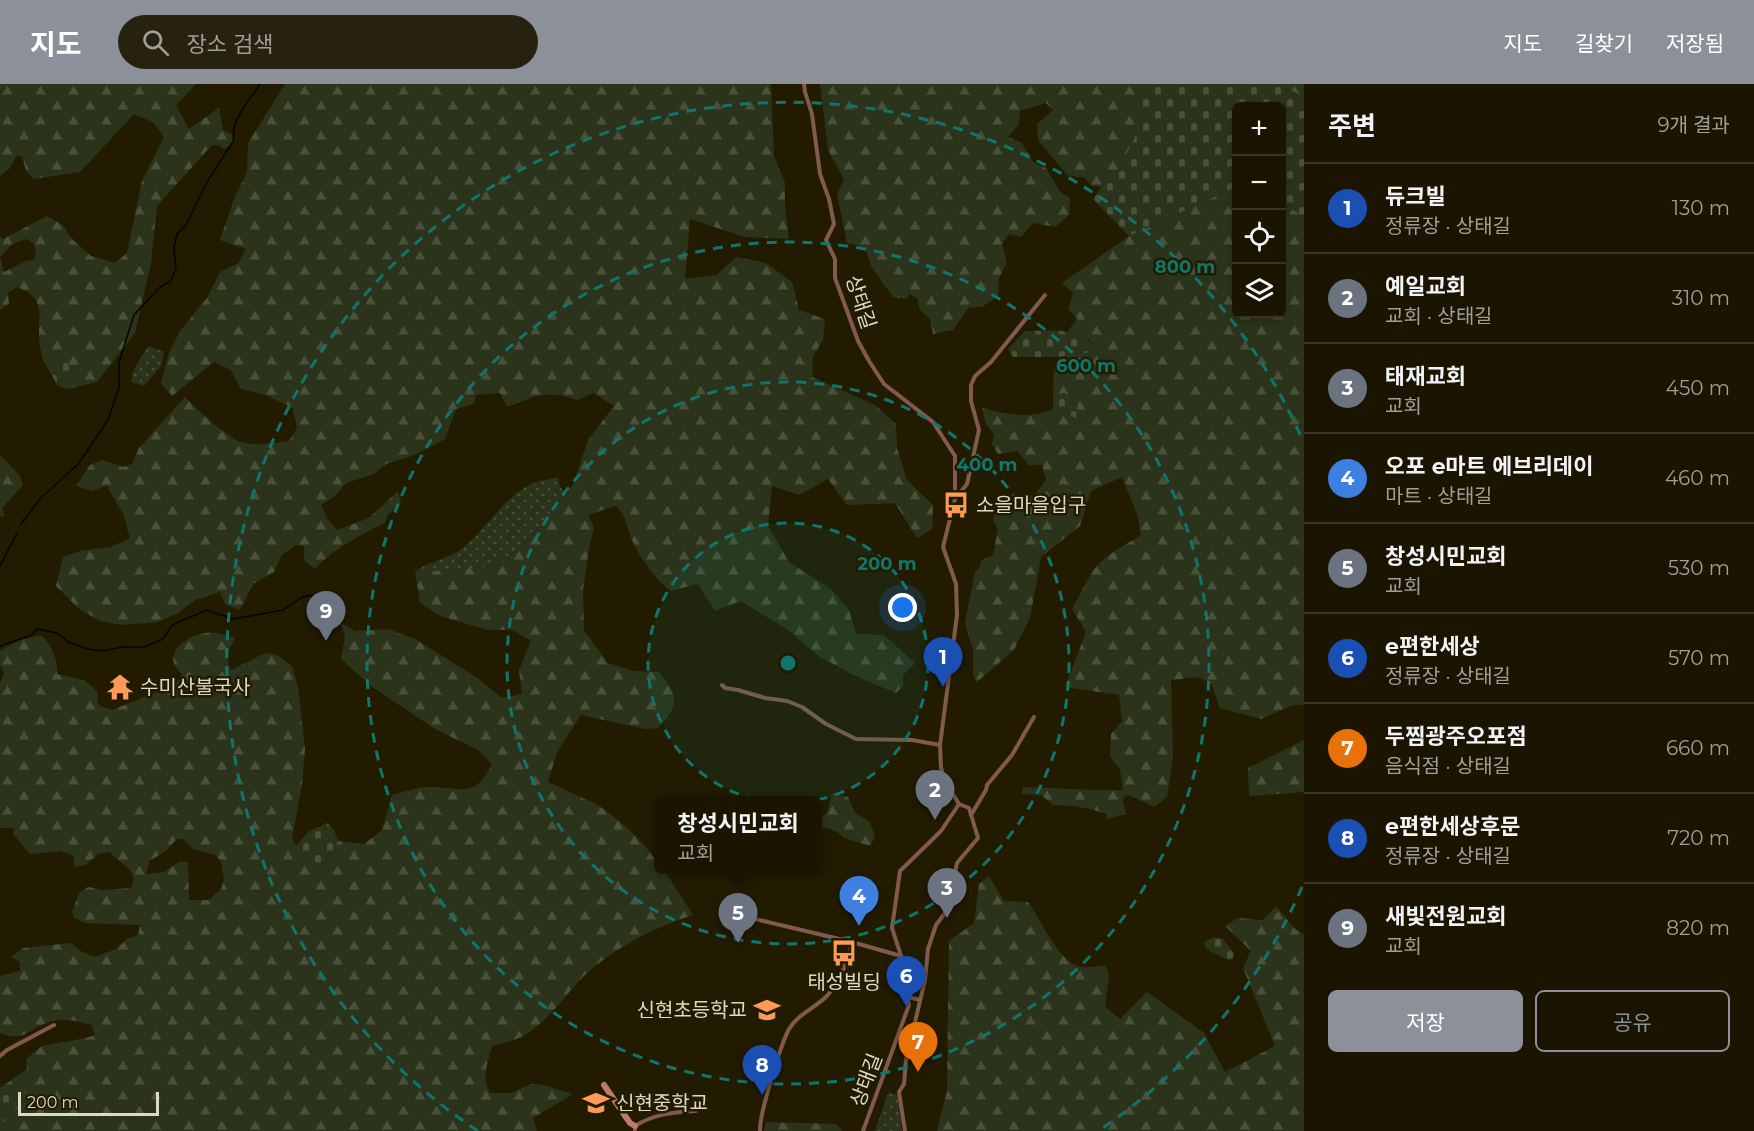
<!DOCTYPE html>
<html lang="ko">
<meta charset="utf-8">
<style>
:root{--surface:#1a1400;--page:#27210f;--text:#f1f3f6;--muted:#9f9e99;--line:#383322;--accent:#8c9099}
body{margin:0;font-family:Montserrat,"Noto Sans KR",sans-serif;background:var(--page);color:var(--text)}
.controls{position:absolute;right:18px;top:18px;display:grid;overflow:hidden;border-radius:9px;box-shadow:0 3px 9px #0003}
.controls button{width:54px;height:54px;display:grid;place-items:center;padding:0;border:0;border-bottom:2px solid var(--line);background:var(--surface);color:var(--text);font:30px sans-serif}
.scale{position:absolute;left:18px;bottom:15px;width:141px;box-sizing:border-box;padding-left:6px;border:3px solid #ddd8c8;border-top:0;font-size:16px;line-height:21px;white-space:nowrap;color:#ddd8c8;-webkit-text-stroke:4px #231b00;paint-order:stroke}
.you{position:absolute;left:903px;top:524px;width:21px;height:21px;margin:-15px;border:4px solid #fff;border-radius:50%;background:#1a73e8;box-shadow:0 0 0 9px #1a73e833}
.badge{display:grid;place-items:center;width:39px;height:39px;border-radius:50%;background:var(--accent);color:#fff;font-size:20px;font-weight:700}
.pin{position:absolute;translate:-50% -50px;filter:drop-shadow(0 2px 3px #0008)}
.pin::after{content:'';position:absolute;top:32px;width:21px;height:18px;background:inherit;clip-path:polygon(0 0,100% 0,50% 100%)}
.popup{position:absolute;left:654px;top:712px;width:168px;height:78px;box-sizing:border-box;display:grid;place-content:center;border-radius:9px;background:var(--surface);filter:drop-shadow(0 2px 4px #0005);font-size:20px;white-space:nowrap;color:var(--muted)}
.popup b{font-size:22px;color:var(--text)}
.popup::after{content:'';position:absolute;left:50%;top:100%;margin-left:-12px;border:12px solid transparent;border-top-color:var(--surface)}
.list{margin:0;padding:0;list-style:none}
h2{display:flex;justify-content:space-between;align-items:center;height:78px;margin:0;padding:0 24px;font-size:26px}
h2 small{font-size:20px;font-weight:400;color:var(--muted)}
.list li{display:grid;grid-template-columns:39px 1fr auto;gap:18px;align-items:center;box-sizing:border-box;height:90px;padding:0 24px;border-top:2px solid var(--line)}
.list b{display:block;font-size:22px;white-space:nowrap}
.list p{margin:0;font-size:20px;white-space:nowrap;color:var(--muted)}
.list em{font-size:20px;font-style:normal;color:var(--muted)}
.actions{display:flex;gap:12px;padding:18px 24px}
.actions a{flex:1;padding:14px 0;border:2px solid var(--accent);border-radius:9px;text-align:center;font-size:21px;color:var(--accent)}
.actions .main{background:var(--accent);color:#fff}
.icon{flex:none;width:33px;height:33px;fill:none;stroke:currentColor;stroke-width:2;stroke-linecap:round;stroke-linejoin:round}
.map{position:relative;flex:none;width:1304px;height:1047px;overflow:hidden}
header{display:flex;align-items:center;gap:36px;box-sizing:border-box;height:84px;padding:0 30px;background:var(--accent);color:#fff}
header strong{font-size:28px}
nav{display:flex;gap:33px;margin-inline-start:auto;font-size:21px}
.search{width:420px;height:54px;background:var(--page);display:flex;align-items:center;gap:15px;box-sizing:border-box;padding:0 21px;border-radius:33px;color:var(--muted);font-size:22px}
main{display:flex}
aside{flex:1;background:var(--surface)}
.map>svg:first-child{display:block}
.grass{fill:url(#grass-dots)}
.forest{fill:url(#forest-firs);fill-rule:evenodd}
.cemetery{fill:url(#cemetery-stones)}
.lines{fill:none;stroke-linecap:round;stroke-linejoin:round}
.stream{stroke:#00060a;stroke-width:1.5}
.street{stroke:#81594d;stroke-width:4}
.secondary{stroke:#bc7b68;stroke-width:6}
.ring{fill:none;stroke:#0f766e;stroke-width:3;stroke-dasharray:10 8}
.labels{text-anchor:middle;stroke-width:5;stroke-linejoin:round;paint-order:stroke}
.street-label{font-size:20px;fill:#ddd8c8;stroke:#231b00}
.poi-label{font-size:20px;fill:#ddd8c8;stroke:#231b00;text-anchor:start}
.centre{fill:#0f766e;stroke:#231b00;stroke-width:3}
.ring-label{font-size:18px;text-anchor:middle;font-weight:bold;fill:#0f766e;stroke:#231b00;stroke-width:5;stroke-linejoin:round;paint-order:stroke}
</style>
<header>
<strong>지도</strong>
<div class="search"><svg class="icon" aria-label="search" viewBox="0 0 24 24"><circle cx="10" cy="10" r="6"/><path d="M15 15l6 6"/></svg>장소 검색</div>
<nav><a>지도</a><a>길찾기</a><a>저장됨</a></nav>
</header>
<main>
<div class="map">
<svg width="1304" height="1047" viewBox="0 0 1304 1047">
<defs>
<pattern id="grass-dots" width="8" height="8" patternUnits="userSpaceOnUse" patternTransform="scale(1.5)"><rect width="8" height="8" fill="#2b341a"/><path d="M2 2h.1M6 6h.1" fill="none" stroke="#49513a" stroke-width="1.8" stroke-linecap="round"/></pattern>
<pattern id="forest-firs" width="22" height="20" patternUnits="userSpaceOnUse" patternTransform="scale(1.5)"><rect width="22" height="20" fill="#2b341a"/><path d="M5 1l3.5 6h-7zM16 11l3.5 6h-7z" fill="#49513a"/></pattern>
<pattern id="cemetery-stones" width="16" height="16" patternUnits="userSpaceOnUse" patternTransform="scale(1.5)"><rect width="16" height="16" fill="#2b341a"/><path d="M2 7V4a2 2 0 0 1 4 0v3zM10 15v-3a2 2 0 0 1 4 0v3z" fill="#49513a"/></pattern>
</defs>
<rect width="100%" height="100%" fill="#231b00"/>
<g class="grass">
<polygon points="148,262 164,268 161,282 144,302 131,298 133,287"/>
<path d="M 558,393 L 560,403 L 566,409 L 520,466 L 486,483 L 415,488 C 428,477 446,476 460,466 C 486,447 501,415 531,400 C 539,396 549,396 558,393 Z"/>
<polygon points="888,1009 898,1011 902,1047 875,1047"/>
</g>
<g class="forest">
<path d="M 0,0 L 196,0 L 176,21 L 189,45 L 219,24 L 223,46 L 232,51 L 233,60 L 224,65 L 219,61 L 212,61 L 157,122 L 151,179 L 135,249 L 97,298 L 67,305 L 58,302 L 71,286 L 64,275 L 43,276 C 41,268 39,260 39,251 C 39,227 45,214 17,203 L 8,209 L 9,220 L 0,226 L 0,153 L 3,155 L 47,132 L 64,142 L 71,154 L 91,172 L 115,179 L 127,169 L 142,97 L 164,53 L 153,38 L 134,30 L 80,88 L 34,95 L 26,87 L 22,72 L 16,72 L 10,84 L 0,92 ZM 26,155 C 36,159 38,167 34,176 L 26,177 L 4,188 L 0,173 L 11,161 Z"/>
<path d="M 285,0 L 771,0 L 774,72 L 785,99 L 785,123 L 789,155 L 745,153 L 690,135 L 685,195 L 717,191 L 736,173 L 766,179 L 792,198 L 799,226 L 825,235 L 823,256 L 813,272 L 812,293 L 875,321 L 896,340 L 897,364 L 907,396 L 933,421 L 932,445 L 917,454 L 895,419 L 847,421 L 828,395 L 799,411 L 772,402 L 768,442 L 789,478 L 831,505 L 849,526 L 856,550 L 884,551 L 915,579 L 903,591 L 903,602 L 896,609 L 860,594 L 820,573 L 788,546 L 741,517 L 715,527 L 698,500 L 670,507 C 655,495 640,474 632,456 C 627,445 626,429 615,422 L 588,431 L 594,443 L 589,464 L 583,506 L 584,546 L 608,579 L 634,587 L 659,588 C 680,613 679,621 658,644 L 645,645 L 581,631 L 557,668 L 548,698 C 563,705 580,712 595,720 C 611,728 658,767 658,786 L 664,786 L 693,831 C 658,842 624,859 595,882 C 569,903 553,935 523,952 C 514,957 502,959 492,962 C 488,978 481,994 490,1009 L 511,1009 L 531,1000 L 543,1001 L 573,1010 L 533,1034 L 537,1047 L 0,1047 L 0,1038 L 4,1038 L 29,1012 L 22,1007 L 0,1010 L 0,1004 L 27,985 L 26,975 L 42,962 L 86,954 L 95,951 L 92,941 C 78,937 63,933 49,938 C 28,945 24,959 0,949 L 0,892 L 20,887 L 20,878 L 12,873 L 23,864 L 71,859 L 82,868 L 95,873 L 116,865 L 127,855 L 138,851 L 140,841 L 86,839 L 74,834 L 72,828 L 79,809 L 88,803 L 104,806 L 131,804 L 134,795 L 130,786 L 109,768 L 98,770 L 86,781 L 74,783 L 74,772 L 61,767 L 30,770 L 13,750 L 14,744 L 0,744 L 0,599 L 4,589 L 0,580 L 0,567 C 13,559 27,552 42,552 C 52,563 58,574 57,590 L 84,596 L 98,608 L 97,618 L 100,622 L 112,626 L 174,601 L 181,593 L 182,590 C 159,572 186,551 206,549 C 217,548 226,551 235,554 C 228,567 224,572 231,586 L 265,569 L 277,571 L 292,582 L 298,603 L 305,665 L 302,700 L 292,755 L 306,777 L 324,780 L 338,757 L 364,760 L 382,746 L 392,711 C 404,708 417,703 429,703 C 461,703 475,716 492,680 L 478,666 L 435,645 L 371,602 L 341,575 L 345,553 L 341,539 L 355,547 L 388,545 L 415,555 L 476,593 L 502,614 L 522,610 L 519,586 L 531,557 L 513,546 L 488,546 L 440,532 L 420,519 L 415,488 L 486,483 L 520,466 L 573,401 L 588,356 L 614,322 L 594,309 L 577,316 C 546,305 536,312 507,323 L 500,309 L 476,311 L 474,320 L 456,325 L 445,355 L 412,372 L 386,380 L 374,390 L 346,399 L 335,412 L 321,421 L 328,436 L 337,446 L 369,434 L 398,407 L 401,418 L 387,432 L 385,439 C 359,452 335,463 315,485 L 304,476 L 304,462 L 296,461 L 282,471 L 274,488 L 253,500 L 240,526 L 225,520 L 220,508 L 195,516 L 178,529 L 157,538 L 121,541 L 100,537 L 78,524 L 56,502 L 63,473 L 80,467 L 111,463 L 130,454 L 124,432 L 107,402 L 91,407 L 76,402 L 90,381 L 102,376 L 123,383 L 132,380 L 139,364 L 185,313 C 195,324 228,354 241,358 C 256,362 274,359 289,357 L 297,344 L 293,324 L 266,311 L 241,305 L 231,286 L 214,278 L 172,312 L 161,299 L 169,269 L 180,247 L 207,214 L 220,188 L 239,179 L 246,165 L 220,156 L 234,115 L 247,88 L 248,59 ZM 177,755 L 183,755 L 193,765 L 215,771 L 221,777 L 224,796 L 221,805 L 209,816 L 189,816 L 188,778 L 179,778 L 164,788 L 146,790 L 149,777 L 166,767 Z"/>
<polygon points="820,0 1137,0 1142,27 1134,55 1119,86 1101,103 1092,102 1085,94 1067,91 1038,56 1037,40 1053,26 1046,19 1020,27 1019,40 1008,53 1022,59 1033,78 1046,84 1061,109 1070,114 1069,131 1055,143 1033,139 1021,153 1009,150 1002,160 1007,178 999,194 998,212 982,223 968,224 953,246 933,250 930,235 920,226 917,214 909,210 907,215 893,213 871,182 865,163 847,159 837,110 844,95 828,66"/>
<polygon points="1275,0 1304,0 1304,12"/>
<path d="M 1236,103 L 1236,230 L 1282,230 L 1282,118 L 1304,133 L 1304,621 L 1293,621 L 1261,635 L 1220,624 L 1211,599 L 1197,593 L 1171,596 L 1173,674 L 1167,713 L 1154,723 L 1129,711 L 1124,713 L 1123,717 L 1126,730 L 1107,735 L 1107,730 C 1089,724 1072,721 1053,721 L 1041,711 L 1021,710 L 1023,703 L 1094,706 L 1123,706 L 1120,686 L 1110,672 L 1111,650 L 1122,637 L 1119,611 L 1065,603 L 1086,548 L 1072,525 L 1093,486 L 1107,472 L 1141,451 L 1137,430 L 1122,393 L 1091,407 L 1080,442 L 1041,473 L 1030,534 L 1014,566 L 976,599 L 973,589 L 973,566 L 965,539 L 975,488 L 979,484 L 982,476 L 993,471 L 998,445 L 993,436 L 999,417 L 1021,410 L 1034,412 L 1046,396 L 1042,381 L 1029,381 L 1017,367 L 998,370 L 992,360 L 994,351 L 986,340 L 982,324 C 1006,330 1030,336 1053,325 L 1076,334 L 1065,309 L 1053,312 L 1054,282 L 1059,273 L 1096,267 L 1090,256 L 1068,247 L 1077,235 L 1068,225 L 1073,209 L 1062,199 L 1129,152 Z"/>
<polygon points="0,371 20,392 23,401 2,424 4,432 0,433"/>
<polygon points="1304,656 1304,708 1249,712 1248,684"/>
<path d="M 832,709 L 848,713 L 855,729 L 870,738 L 875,753 L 870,762 L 844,754 C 839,747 828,743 820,744 L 818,759 L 818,733 L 826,730 C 830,723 829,717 832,709 Z"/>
<path d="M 989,792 L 1004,817 L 1028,818 C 1040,835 1057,874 1077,882 C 1086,885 1095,882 1105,881 L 1109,890 L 1105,923 L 1120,935 L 1147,908 L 1204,949 L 1225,988 L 1275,962 L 1243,884 L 1251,867 L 1225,842 L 1238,834 L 1263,836 L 1276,822 L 1295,845 L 1304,850 L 1304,1047 L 937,1047 L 947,1007 L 949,857 L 974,839 L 979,800 Z"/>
<polygon points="766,1038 836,1040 843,1047 764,1047"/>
</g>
<g class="cemetery">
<polygon points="1137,0 1275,0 1304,12 1304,133 1282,118 1282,22 1236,22 1236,103 1129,152 1093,115 1101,103 1119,86 1134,55 1142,27"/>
<path d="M 1025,247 C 1051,247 1082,241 1097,267 L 1059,273 L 1013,273 L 1008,265 Z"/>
<polygon points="64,274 71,286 58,302 43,276"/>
<polygon points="1065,309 1078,317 1076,334 1053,325 1053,312"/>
<polygon points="327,739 334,746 338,757 324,780 306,777 296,762 308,748"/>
<polygon points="1214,853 1223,855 1234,869 1233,874 1230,877 1206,865 1204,858"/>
<polygon points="22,1007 29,1012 4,1038 0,1038 0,1010"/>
</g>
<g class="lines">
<g class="stream">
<path d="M 21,440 L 41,414 L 78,380 L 108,336 L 119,304 L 119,278 L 134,231 L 160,203 L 171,197 L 176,184 L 174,164 L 177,150 L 186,141 L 207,98 L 234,56 C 230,37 250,15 260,0"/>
<polyline points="0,482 17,449"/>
<polyline points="0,562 32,551 37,545 57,549 68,558 88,565 102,567 123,563 144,563 163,555 172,541 207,526 233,535 283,526 301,514 310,511 326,514 333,521"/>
</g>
<g class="street">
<polyline points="804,0 805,8 812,30 820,90 829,115 834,140 826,156 835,175 835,194 858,257 869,277 884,300 933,338 955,372 955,415"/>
<polyline points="722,601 725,604 738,606 765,614 787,617 802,623 826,640 856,655 912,656 940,661"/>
<polyline points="971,731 986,706 987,701 1012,671 1034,633"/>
<polyline points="724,840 755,835 852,858 901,872"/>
<polyline points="908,913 920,916"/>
<polyline points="0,972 7,966 54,941"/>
<path d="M 635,1047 L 635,1042 C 654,1030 674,1028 696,1027"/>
<path d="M 760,1047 C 759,1031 781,960 789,945 C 798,930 815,924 827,912 C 841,897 847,877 852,858"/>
<polyline points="863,1047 909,921 903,878 892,844 900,787 941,747 959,720 946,699 941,684 940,661 957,531 956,500 943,463 955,415 967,400 979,346 971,317 971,301 975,292 991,278 1045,211"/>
<polyline points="905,1047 899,1008 904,1000 906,976 925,896 928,865 936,841 948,825 957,779 978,754 969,724 959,720"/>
</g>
<polyline class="secondary" points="604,1001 630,1039 635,1042"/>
</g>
<circle cx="788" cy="579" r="140" fill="#0f766e" fill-opacity=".12"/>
<g class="ring">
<circle cx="788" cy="579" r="140"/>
<circle cx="788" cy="579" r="281"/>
<circle cx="788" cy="579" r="421"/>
<path d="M1302 803A561 561 0 0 1 1098 1047M478 1047A561 561 0 1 1 1302 355"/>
</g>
<defs>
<g id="bus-bare" transform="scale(2.07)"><path d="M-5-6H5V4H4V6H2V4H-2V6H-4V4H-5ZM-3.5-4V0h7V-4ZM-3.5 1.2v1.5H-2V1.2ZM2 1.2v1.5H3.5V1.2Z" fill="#fe9b59" stroke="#231b00" stroke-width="2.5" paint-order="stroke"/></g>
<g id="temple-bare" transform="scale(2.07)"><path d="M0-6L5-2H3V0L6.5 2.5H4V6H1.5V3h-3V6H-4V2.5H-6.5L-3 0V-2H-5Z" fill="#fe9b59" stroke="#231b00" stroke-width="2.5" paint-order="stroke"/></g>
<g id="school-bare" transform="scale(2.07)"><path d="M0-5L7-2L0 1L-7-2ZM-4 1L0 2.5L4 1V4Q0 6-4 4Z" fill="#fe9b59" stroke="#231b00" stroke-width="2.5" paint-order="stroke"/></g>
</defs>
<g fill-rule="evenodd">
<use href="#bus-bare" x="956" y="421"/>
<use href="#temple-bare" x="120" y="603"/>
<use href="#bus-bare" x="844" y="869"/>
<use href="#school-bare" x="767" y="926"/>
<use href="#school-bare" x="596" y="1019"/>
</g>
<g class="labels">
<g class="street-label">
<text transform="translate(861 218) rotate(72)" y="7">상태길</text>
<text transform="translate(866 996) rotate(-69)" y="7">상태길</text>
</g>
<g class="poi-label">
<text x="976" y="428">소을마을입구</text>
<text x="140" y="610">수미산불국사</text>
<text x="844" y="905" text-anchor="middle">태성빌딩</text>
<text x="747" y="933" text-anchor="end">신현초등학교</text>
<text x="616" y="1026">신현중학교</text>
</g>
</g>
<circle cx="788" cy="579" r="9" class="centre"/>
<g class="ring-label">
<text x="1185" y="189">800 m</text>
<text x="1086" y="288">600 m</text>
<text x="987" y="387">400 m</text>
<text x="887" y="486">200 m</text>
</g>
</svg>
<div class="controls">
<button>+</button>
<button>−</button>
<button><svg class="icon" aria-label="locate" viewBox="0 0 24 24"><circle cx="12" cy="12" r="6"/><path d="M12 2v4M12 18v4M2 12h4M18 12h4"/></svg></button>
<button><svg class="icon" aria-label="layers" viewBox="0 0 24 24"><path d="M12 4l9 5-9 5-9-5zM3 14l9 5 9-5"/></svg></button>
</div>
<div class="scale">200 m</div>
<div class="you"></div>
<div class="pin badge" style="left:943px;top:603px;background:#1a4fb4">1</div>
<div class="pin badge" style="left:935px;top:736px;background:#6b7280">2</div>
<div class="pin badge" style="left:947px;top:834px;background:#6b7280">3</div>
<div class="pin badge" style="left:859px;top:842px;background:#3f7fe0">4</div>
<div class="pin badge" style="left:738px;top:859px;background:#6b7280">5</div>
<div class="popup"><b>창성시민교회</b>교회</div>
<div class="pin badge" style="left:906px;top:922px;background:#1a4fb4">6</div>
<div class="pin badge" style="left:918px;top:988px;background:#e8710a">7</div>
<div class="pin badge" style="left:762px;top:1011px;background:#1a4fb4">8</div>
<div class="pin badge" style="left:326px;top:557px;background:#6b7280">9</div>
</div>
<aside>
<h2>주변<small>9개 결과</small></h2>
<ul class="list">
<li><span class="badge" style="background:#1a4fb4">1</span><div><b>듀크빌</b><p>정류장 · 상태길</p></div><em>130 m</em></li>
<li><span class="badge" style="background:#6b7280">2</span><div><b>예일교회</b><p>교회 · 상태길</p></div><em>310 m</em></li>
<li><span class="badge" style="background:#6b7280">3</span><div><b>태재교회</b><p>교회</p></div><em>450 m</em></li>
<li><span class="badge" style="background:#3f7fe0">4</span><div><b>오포 e마트 에브리데이</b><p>마트 · 상태길</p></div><em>460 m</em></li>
<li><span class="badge" style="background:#6b7280">5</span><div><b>창성시민교회</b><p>교회</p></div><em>530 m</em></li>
<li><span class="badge" style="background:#1a4fb4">6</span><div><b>e편한세상</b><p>정류장 · 상태길</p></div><em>570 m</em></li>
<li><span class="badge" style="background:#e8710a">7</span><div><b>두찜광주오포점</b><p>음식점 · 상태길</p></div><em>660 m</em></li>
<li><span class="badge" style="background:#1a4fb4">8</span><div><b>e편한세상후문</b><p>정류장 · 상태길</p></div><em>720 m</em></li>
<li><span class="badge" style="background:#6b7280">9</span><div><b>새빛전원교회</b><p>교회</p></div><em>820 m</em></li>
</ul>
<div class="actions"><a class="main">저장</a><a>공유</a></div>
</aside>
</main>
